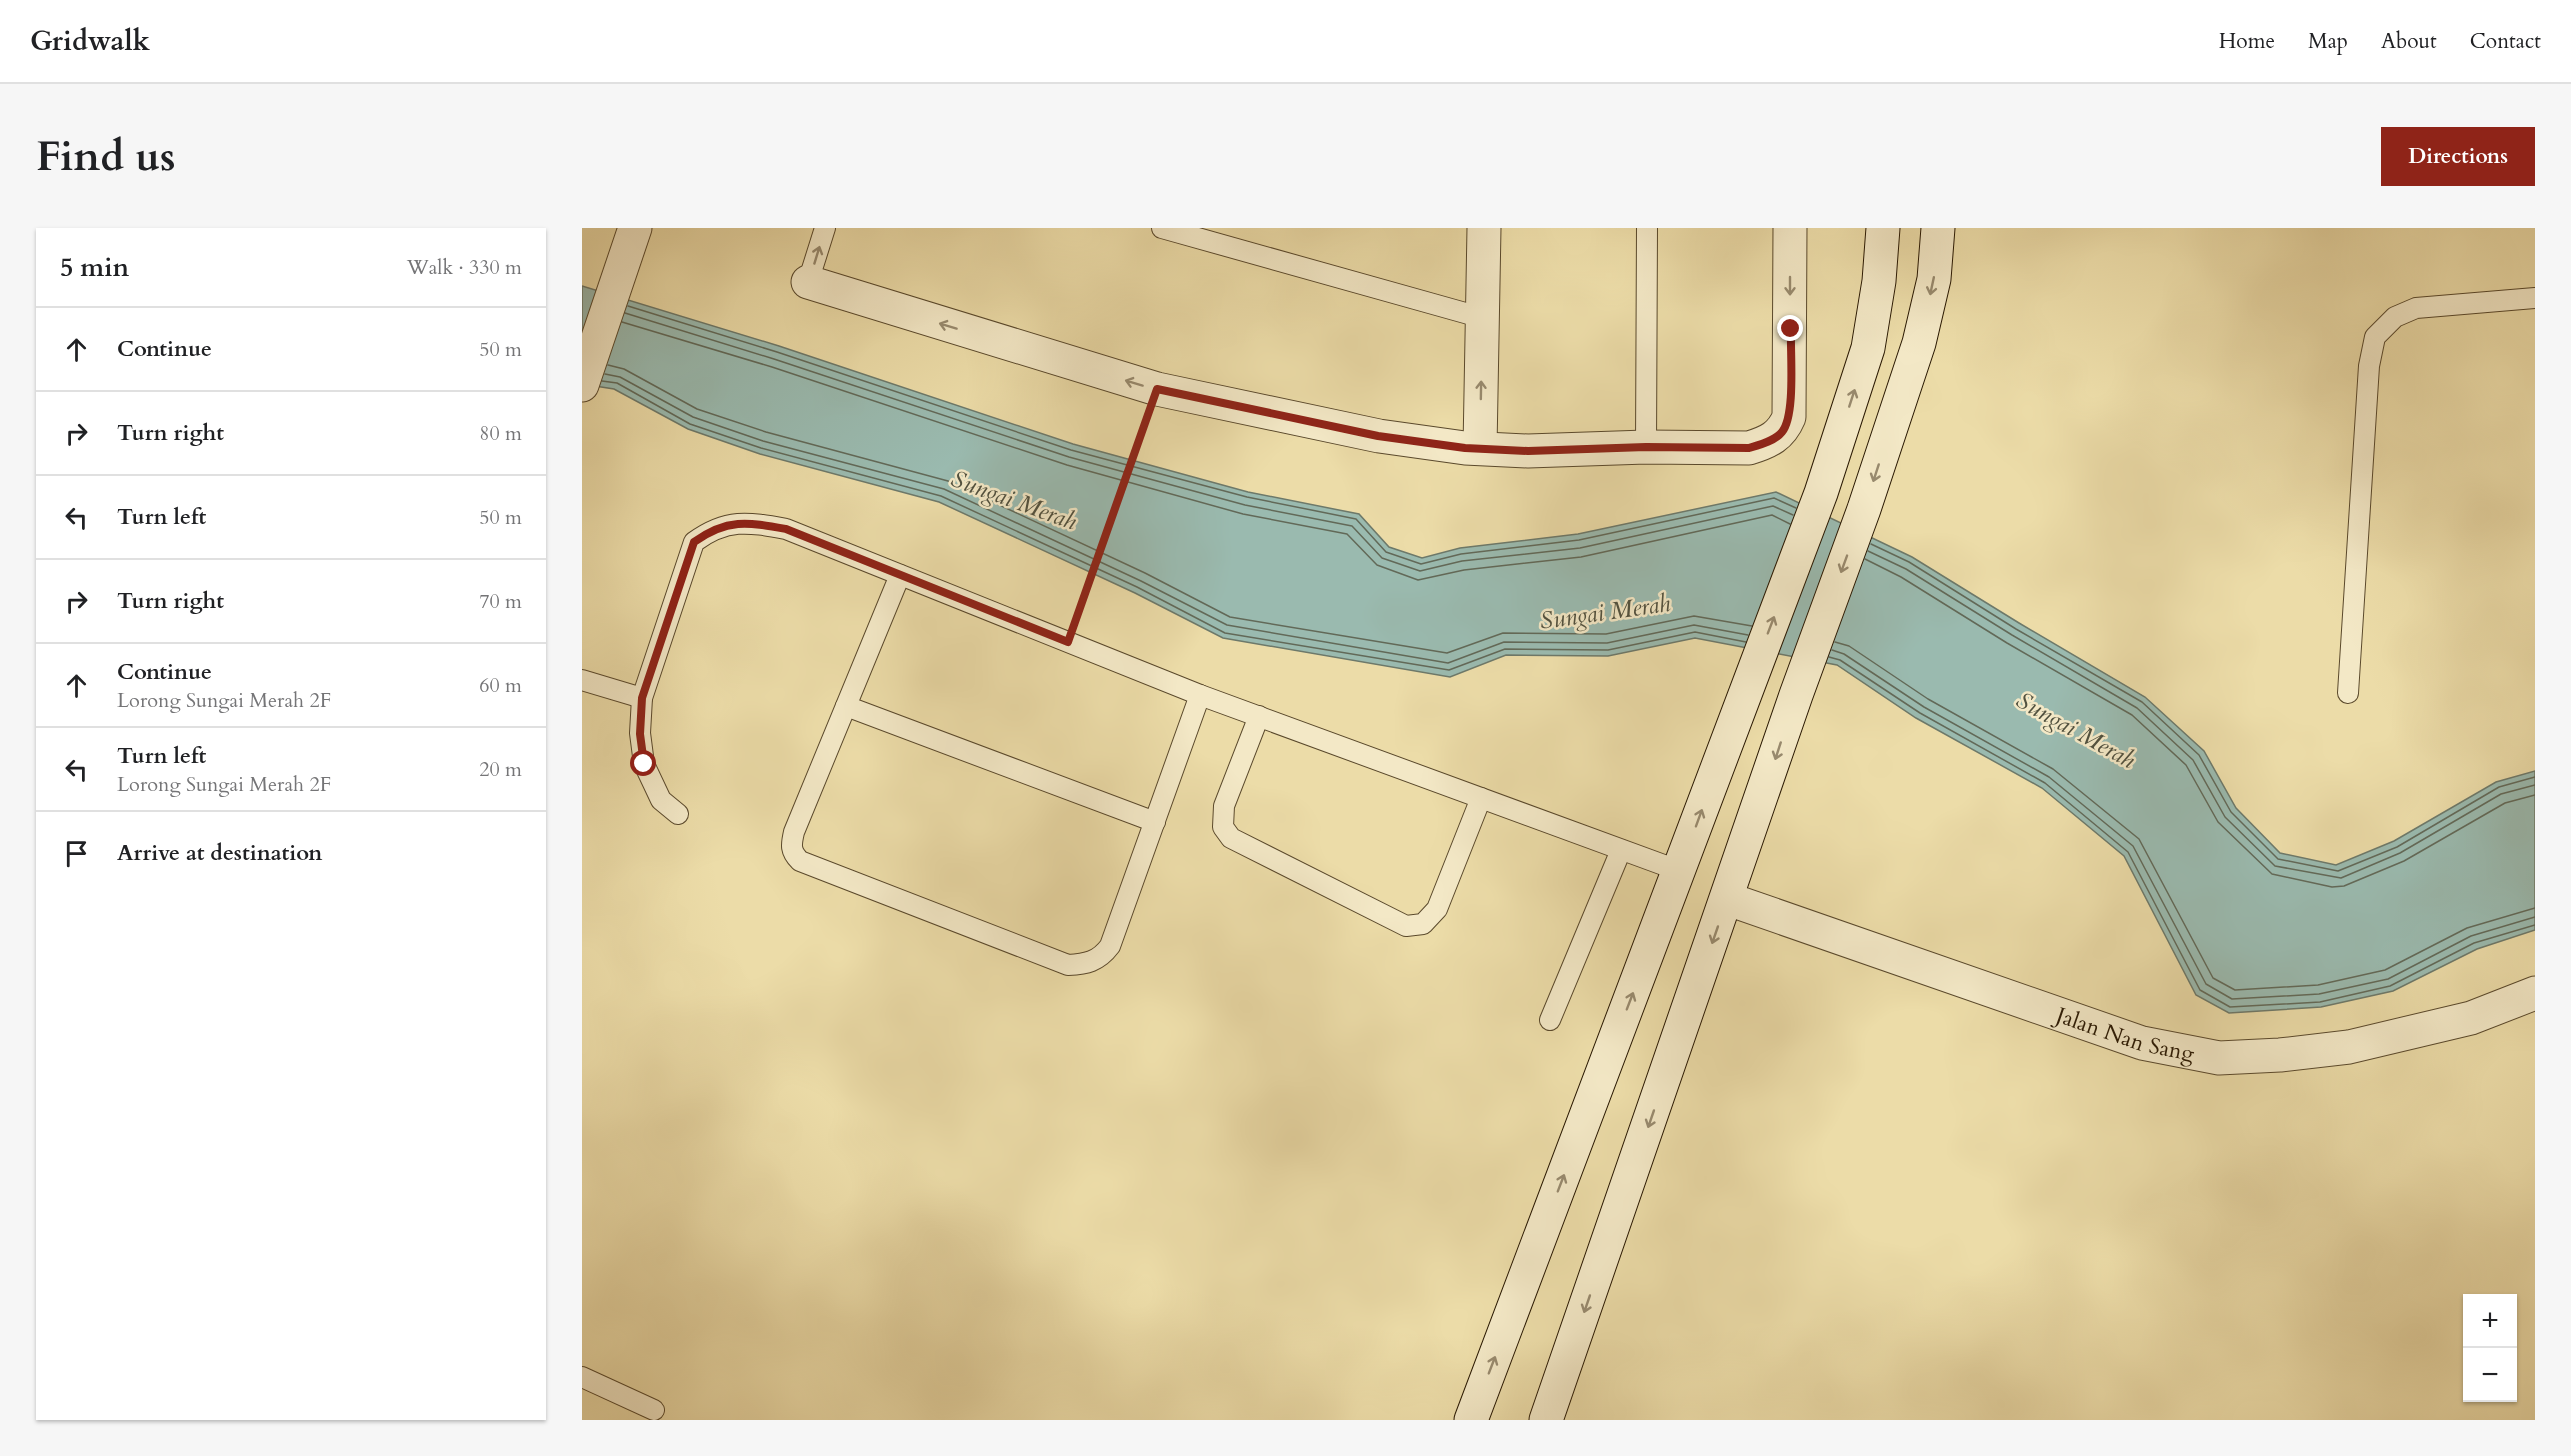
<!DOCTYPE html>
<meta charset="utf-8">
<style>
:root{--surface:#fff;--page:#f6f6f6;--text:#202124;--muted:#757577;--line:#e0e0e0;--accent:#8f2418}
body{margin:0;font-family:Cardo,serif;background:var(--page);color:var(--text)}
.controls{position:absolute;right:18px;bottom:18px;display:grid;overflow:hidden;border-radius:0px;box-shadow:0 2px 4px #0004}
.controls button{width:54px;height:54px;display:grid;place-items:center;padding:0;border:0;border-bottom:2px solid var(--line);background:var(--surface);color:var(--text);font:30px sans-serif}
.stop{position:absolute;width:18px;height:18px;margin:-14px;border:4px solid #8f2418;border-radius:50%;background:#fff}
.stop.end{background:#8f2418;border-color:#fff;box-shadow:0 2px 6px #0008}
.list{margin:0;padding:0;list-style:none}
h2{display:flex;justify-content:space-between;align-items:center;height:78px;margin:0;padding:0 24px;font-size:26px}
h2 small{font-size:20px;font-weight:400;color:var(--muted)}
.list li{display:grid;grid-template-columns:39px 1fr auto;gap:18px;align-items:center;box-sizing:border-box;height:84px;padding:0 24px;border-top:2px solid var(--line)}
.list b{display:block;font-size:22px;white-space:nowrap}
.list p{margin:0;font-size:20px;white-space:nowrap;color:var(--muted)}
.list em{font-size:20px;font-style:normal;color:var(--muted)}
.icon{flex:none;width:33px;height:33px;fill:none;stroke:currentColor;stroke-width:2;stroke-linecap:round;stroke-linejoin:round}
.map{position:relative;flex:none;width:1953px;height:1192px;overflow:hidden;border-radius:0px}
header{display:flex;align-items:center;gap:36px;box-sizing:border-box;height:84px;padding:0 30px;background:var(--surface);border-bottom:2px solid var(--line)}
header strong{font-size:28px}
nav{display:flex;gap:33px;margin-inline-start:auto;font-size:21px}
.intro{display:flex;align-items:center;justify-content:space-between;box-sizing:border-box;height:144px;padding:0 36px}
h1{margin:0;font-size:42px}
.button{padding:15px 27px;border-radius:0px;background:var(--accent);color:#fff;font-size:21px;font-weight:700}
main{display:flex;gap:36px;padding:0 36px}
aside{flex:1;background:var(--surface);border-radius:0px;box-shadow:0 2px 4px #0004}
.map>svg:first-child{display:block}
.water{fill:#9abaaf;stroke:#6d796a;stroke-width:1.5}
.lines{fill:none;stroke-linecap:round;stroke-linejoin:round}
.shore{stroke:#626958;stroke-width:1.5}
.service-casing{stroke:#5a492c;stroke-width:22}
.minor-casing{stroke:#5a492c;stroke-width:35}
.tertiary-casing{stroke:#5a492c;stroke-width:35}
.secondary-casing{stroke:#291802;stroke-width:35}
.path{stroke:#291802;stroke-width:4;stroke-dasharray:1.5 3;stroke-linecap:butt}
.service{stroke:#f3e8c6;stroke-width:20}
.minor{stroke:#f3e8c6;stroke-width:33}
.tertiary{stroke:#f3e8c6;stroke-width:33}
.secondary{stroke:#f3e8c6;stroke-width:33}
.oneway{stroke:#988a6e}
.route{stroke:#8f2418;stroke-width:8}
.labels{text-anchor:middle;stroke-width:5;stroke-linejoin:round;paint-order:stroke}
.street-label{font-size:22px;fill:#291802;stroke:#f3e8c6}
.water-label{font-size:24px;font-style:italic;fill:#51513f;stroke:#f3e8c6}
</style>
<header>
<strong>Gridwalk</strong>
<nav><a>Home</a><a>Map</a><a>About</a><a>Contact</a></nav>
</header>
<div class="intro"><h1>Find us</h1><a class="button">Directions</a></div>
<main>
<aside>
<h2>5 min<small>Walk · 330 m</small></h2>
<ul class="list">
<li><svg class="icon" aria-label="ahead" viewBox="0 0 24 24"><path d="M12 20V5M6 11l6-6 6 6"/></svg><div><b>Continue</b></div><em>50 m</em></li>
<li><svg class="icon" aria-label="right" viewBox="0 0 24 24"><path d="M7 20v-9h11M14 6l5 5-5 5"/></svg><div><b>Turn right</b></div><em>80 m</em></li>
<li><svg class="icon" aria-label="left" viewBox="0 0 24 24"><path d="M17 20v-9H6M10 6l-5 5 5 5"/></svg><div><b>Turn left</b></div><em>50 m</em></li>
<li><svg class="icon" aria-label="right" viewBox="0 0 24 24"><path d="M7 20v-9h11M14 6l5 5-5 5"/></svg><div><b>Turn right</b></div><em>70 m</em></li>
<li><svg class="icon" aria-label="ahead" viewBox="0 0 24 24"><path d="M12 20V5M6 11l6-6 6 6"/></svg><div><b>Continue</b><p>Lorong Sungai Merah 2F</p></div><em>60 m</em></li>
<li><svg class="icon" aria-label="left" viewBox="0 0 24 24"><path d="M17 20v-9H6M10 6l-5 5 5 5"/></svg><div><b>Turn left</b><p>Lorong Sungai Merah 2F</p></div><em>20 m</em></li>
<li><svg class="icon" aria-label="arrive" viewBox="0 0 24 24"><path d="M6 21V4h12l-3 4 3 4H6"/></svg><div><b>Arrive at destination</b></div></li>
</ul>
</aside>
<div class="map">
<svg width="1953" height="1192" viewBox="0 0 1953 1192">
<rect width="100%" height="100%" fill="#ecdca8"/>
<filter id="stains"><feTurbulence type="fractalNoise" baseFrequency=".00333" numOctaves="4"/><feColorMatrix values="0 0 0 0 .2 0 0 0 0 .09 0 0 0 0 .02 0 0 0 .5 -.17"/></filter>
<radialGradient id="worn" r=".72"><stop offset=".6" stop-color="#630" stop-opacity="0"/><stop offset="1" stop-color="#630" stop-opacity=".3"/></radialGradient>
<polygon class="water" points="0,58 197,118 491,216 666,264 777,286 807,319 840,330 878,320 996,306 1194,264 1330,329 1437,395 1563,469 1622,523 1654,580 1698,625 1754,637 1812,613 1914,554 1953,543 1953,702 1895,721 1811,763 1739,779 1647,785 1614,767 1542,628 1460,560 1334,490 1255,437 1113,410 1026,428 924,427 868,449 641,410 553,365 357,274 178,226 106,201 32,161 0,156"/>
<g class="lines">
<g class="shore">
<polyline points="46,78 195,124 489,222 665,269 774,291 804,324 839,336 879,326 997,312 1192,270 1214,280"/>
<polyline points="43,85 192,131 487,229 663,277 770,298 800,330 838,343 880,333 998,320 1191,278 1211,287"/>
<polyline points="40,94 190,139 485,237 661,286 765,306 795,337 836,352 882,342 999,329 1190,287 1208,296"/>
<polyline points="26,137 42,141 115,181 184,204 366,253 563,345 648,389 865,425 921,405 1024,406 1112,388 1170,398"/>
<polyline points="23,146 38,149 111,189 181,213 362,261 559,353 645,397 866,435 922,414 1025,415 1112,397 1166,407"/>
<polyline points="20,153 35,155 108,196 179,220 359,268 555,359 643,405 867,442 923,421 1026,422 1113,404 1164,414"/>
<polyline points="1289,316 1327,334 1434,401 1560,474 1617,527 1649,584 1696,631 1756,643 1815,619 1917,559 1953,549"/>
<polyline points="1286,323 1324,341 1430,407 1555,480 1611,532 1643,589 1693,638 1759,650 1818,625 1919,566 1953,557"/>
<polyline points="1283,331 1319,349 1425,415 1550,487 1604,537 1636,594 1690,646 1750,659 1762,658 1822,633 1923,575 1953,567"/>
<polyline points="1253,414 1267,418 1346,471 1471,541 1557,611 1631,750 1653,762 1736,757 1803,742 1885,700 1953,680"/>
<polyline points="1250,422 1262,426 1342,479 1467,549 1551,618 1624,756 1650,771 1737,766 1806,751 1889,708 1953,689"/>
<polyline points="1247,429 1258,432 1338,485 1463,555 1546,624 1618,762 1648,779 1738,774 1808,758 1892,715 1953,697"/>
</g>
<g class="service-casing">
<g id="service">
<polyline points="580,0 901,90"/>
<polyline points="226,54 243,0"/>
<polyline points="1064,219 1065,0"/>
<path d="M 318,347 L 212,604 C 209,617 208,623 218,633 L 486,737 C 504,736 516,734 528,718 L 618,467"/>
<polyline points="0,452 60,470"/>
<polyline points="1766,465 1787,138 1793,109 1813,89 1834,80 1953,70"/>
<polyline points="264,478 573,594"/>
<polyline points="677,488 642,578 641,599 649,610 824,698 841,696 855,681 899,570"/>
<path d="M 96,586 L 79,572 L 62,536 L 58,505 L 60,470 L 112,314 C 145,290 166,294 204,301 L 618,467 L 1098,643"/>
<polyline points="968,792 1039,622"/>
<polyline points="0,1149 72,1182"/>
</g>
</g>
<g class="minor-casing">
<g id="minor">
<path d="M 226,54 L 575,161 L 797,208 L 883,220 L 946,223 L 1064,219 L 1167,220 C 1187,214 1199,208 1207,189 L 1208,0"/>
<polyline points="898,220 902,0"/>
<path id="s1" d="M 1146,671 L 1560,815 L 1637,830 L 1698,827 L 1767,819 L 1889,790 L 1953,765"/>
</g>
</g>
<g class="tertiary-casing">
<polyline id="tertiary" points="0,157 53,0"/>
</g>
<g class="secondary-casing">
<g id="secondary">
<polyline points="889,1192 1239,265 1286,120 1297,53 1301,0"/>
<polyline points="964,1192 1214,467 1282,281 1337,115 1352,51 1356,0"/>
</g>
</g>
<polyline class="path" points="494,391 564,191"/>
<use href="#service" class="service"/>
<use href="#minor" class="minor"/>
<use href="#tertiary" class="tertiary"/>
<use href="#secondary" class="secondary"/>
</g>
<defs><path id="oneway-shaft" d="M-6 0H5M1.5-3L5.5 0L1.5 3" fill="none" stroke-width="1.6" stroke-linecap="round" stroke-linejoin="round" transform="scale(1.5)"/></defs>
<g class="oneway">
<use href="#oneway-shaft" transform="translate(235 27) rotate(-73)"/>
<use href="#oneway-shaft" transform="translate(1208 58) rotate(90)"/>
<use href="#oneway-shaft" transform="translate(1350 58) rotate(102)"/>
<use href="#oneway-shaft" transform="translate(366 98) rotate(-163)"/>
<use href="#oneway-shaft" transform="translate(552 155) rotate(-163)"/>
<use href="#oneway-shaft" transform="translate(899 162) rotate(-89)"/>
<use href="#oneway-shaft" transform="translate(1270 170) rotate(-72)"/>
<use href="#oneway-shaft" transform="translate(1294 245) rotate(108)"/>
<use href="#oneway-shaft" transform="translate(1262 336) rotate(110)"/>
<use href="#oneway-shaft" transform="translate(1189 397) rotate(-69)"/>
<use href="#oneway-shaft" transform="translate(1196 523) rotate(108)"/>
<use href="#oneway-shaft" transform="translate(1117 590) rotate(-70)"/>
<use href="#oneway-shaft" transform="translate(1133 707) rotate(109)"/>
<use href="#oneway-shaft" transform="translate(1048 773) rotate(-69)"/>
<use href="#oneway-shaft" transform="translate(1069 891) rotate(109)"/>
<use href="#oneway-shaft" transform="translate(979 955) rotate(-69)"/>
<use href="#oneway-shaft" transform="translate(1005 1076) rotate(109)"/>
<use href="#oneway-shaft" transform="translate(910 1137) rotate(-69)"/>
</g>
<g class="lines">
<path class="route" d="M 62,536 L 58,506 L 60,470 L 112,314 C 145,290 166,294 204,301 L 486,414 L 575,161 L 796,208 L 883,220 L 946,223 L 1064,219 L 1167,220 C 1177,217 1193,213 1200,204 C 1214,187 1208,124 1209,101"/>
</g>
<g class="labels">
<g class="street-label">
<text dy="8" stroke="none"><textPath href="#s1" startOffset="420">Jalan Nan Sang</textPath></text>
</g>
<g class="water-label">
<text transform="translate(432 272) rotate(20)" y="8">Sungai Merah</text>
<text transform="translate(1023 384) rotate(-8)" y="8">Sungai Merah</text>
<text transform="translate(1494 502) rotate(29)" y="8">Sungai Merah</text>
</g>
</g>
<rect width="100%" height="100%" filter="url(#stains)"/>
<rect width="100%" height="100%" fill="url(#worn)"/>
</svg>
<div class="controls">
<button>+</button>
<button>−</button>
</div>
<div class="stop" style="left:62px;top:536px"></div>
<div class="stop end" style="left:1209px;top:101px"></div>
</div>
</main>
